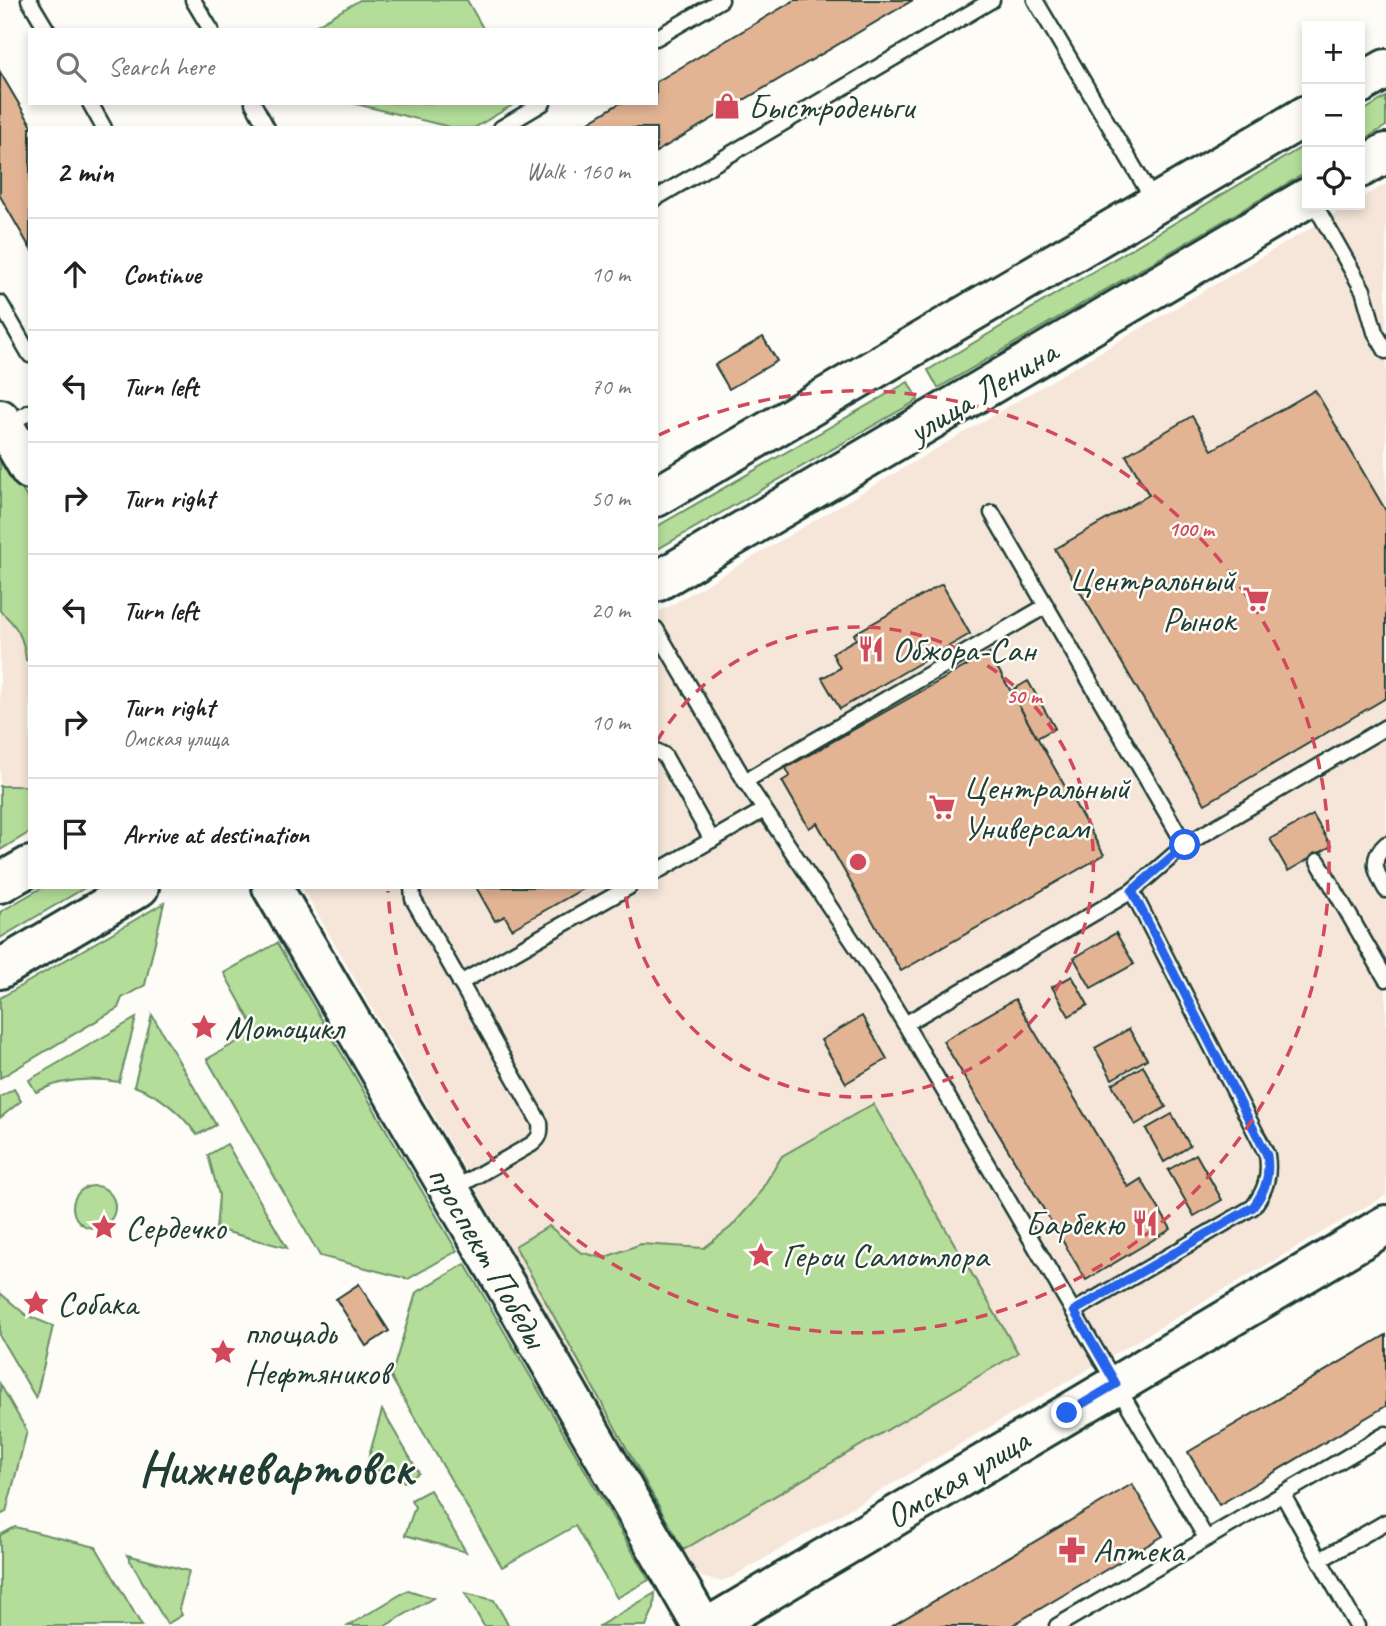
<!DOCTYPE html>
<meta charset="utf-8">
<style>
:root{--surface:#fff;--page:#f2f2f2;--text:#202124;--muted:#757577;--line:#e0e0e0}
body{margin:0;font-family:Caveat,sans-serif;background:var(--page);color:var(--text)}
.controls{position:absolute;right:21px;top:21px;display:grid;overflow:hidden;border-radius:0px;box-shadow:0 4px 10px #0003}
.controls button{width:63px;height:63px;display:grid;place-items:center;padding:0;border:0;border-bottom:2px solid var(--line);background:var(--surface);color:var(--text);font:35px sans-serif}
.stop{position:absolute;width:21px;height:21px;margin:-16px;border:5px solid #2563eb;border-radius:50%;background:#fff}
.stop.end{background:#2563eb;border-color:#fff;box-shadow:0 2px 7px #0008}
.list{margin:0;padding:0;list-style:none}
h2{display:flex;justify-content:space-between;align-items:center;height:91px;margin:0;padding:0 28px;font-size:30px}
h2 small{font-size:23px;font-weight:400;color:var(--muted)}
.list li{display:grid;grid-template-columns:46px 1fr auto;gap:21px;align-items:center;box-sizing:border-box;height:112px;padding:0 28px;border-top:2px solid var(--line)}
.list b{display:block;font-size:26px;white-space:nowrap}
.list p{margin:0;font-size:23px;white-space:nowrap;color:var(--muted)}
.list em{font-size:23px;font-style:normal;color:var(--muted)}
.icon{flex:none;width:38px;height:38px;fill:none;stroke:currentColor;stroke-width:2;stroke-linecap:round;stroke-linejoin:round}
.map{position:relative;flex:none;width:1386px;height:1626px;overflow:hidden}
.search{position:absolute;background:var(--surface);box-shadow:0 4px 10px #0003;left:28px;top:28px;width:630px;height:77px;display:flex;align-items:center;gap:18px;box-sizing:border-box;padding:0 24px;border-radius:0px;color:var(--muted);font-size:26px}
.panel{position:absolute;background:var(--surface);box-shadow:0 4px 10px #0003;left:28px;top:126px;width:630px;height:763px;border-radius:0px}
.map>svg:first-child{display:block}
.built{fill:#f5e6d9}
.green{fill:#b3dd99;stroke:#698d66;stroke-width:2}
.building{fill:#e3b494;stroke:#1f3d34;stroke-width:2}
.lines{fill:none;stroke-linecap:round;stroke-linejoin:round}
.lane-casing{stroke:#1f3d34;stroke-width:19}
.secondary-casing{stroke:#1f3d34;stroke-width:44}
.primary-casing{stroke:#1f3d34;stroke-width:44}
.lane{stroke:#fdfcf7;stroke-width:14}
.secondary{stroke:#fdfcf7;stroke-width:38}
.primary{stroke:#fdfcf7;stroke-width:38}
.route{stroke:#2563eb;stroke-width:9}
.ring{fill:none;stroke:#d1495b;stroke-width:3.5;stroke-dasharray:12 9}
.labels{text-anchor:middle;stroke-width:5;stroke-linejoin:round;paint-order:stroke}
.poi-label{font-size:35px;fill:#1f3d34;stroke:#fdfcf7;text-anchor:start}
.street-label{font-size:35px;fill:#1f3d34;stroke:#fdfcf7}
.town-label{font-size:49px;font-weight:bold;fill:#1f3d34;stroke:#fdfcf7}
.centre{fill:#d1495b;stroke:#fdfcf7;stroke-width:3.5}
.ring-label{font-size:21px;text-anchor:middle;font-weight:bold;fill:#d1495b;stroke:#fdfcf7;stroke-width:5;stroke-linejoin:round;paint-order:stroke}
</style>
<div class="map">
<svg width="1386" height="1626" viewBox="0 0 1386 1626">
<rect width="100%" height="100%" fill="#fdfcf7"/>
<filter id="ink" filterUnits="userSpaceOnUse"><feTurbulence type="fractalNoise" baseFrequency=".0143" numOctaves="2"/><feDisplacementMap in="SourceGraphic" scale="14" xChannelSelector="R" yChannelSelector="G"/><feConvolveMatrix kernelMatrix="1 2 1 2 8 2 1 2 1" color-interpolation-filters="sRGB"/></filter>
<g filter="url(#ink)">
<g class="built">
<polygon points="1386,184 1386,1195 731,1578 719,1581 703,1578 695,1570 302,887 656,887 656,614 1350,205 1360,205 1360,199"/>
<polygon points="0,452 30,503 30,834 0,852"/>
</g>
<g class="green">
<polygon points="360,0 467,0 484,30 308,30"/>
<polygon points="1386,97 1386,126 1360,142 1360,113"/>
<polygon points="352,103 516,103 474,128 454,128"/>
<polygon points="1307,144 1307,172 938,388 928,370"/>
<polygon points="908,382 918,400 656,550 656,527"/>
<path d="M 0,452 L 30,503 L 30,660 L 26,660 C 24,638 17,625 0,611 Z"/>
<polygon points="0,786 30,786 30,832 0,850"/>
<polygon points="43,887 86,887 0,938 0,912"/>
<polygon points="164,903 145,985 122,998 118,1008 0,1078 0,998"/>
<polygon points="277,943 457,1251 408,1279 320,1256 207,1059 256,1031 224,973"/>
<path d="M 152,1015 L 216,1125 L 197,1135 C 181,1113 160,1095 134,1086 Z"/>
<path d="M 136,1018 L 119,1082 C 90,1077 62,1079 36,1092 L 29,1080 Z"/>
<polygon points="14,1089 21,1101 0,1118 0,1097"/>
<polygon points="873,1104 1018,1353 683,1550 515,1246 549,1226 580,1252 603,1258 641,1244 704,1248 731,1227 755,1200 782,1156"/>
<polygon points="227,1144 287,1248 216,1229 219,1195 208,1155"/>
<circle cx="94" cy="1207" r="21"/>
<polygon points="465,1264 649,1580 617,1598 575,1526 502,1567 391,1377 416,1293"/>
<polygon points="0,1293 26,1315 53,1326 36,1398 0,1337"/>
<polygon points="0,1384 27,1431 6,1512 0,1515"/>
<polygon points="382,1410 419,1473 404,1482 400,1476 366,1467"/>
<polygon points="430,1490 466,1552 405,1535 415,1507 411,1500"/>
<polygon points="15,1527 96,1547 142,1626 0,1626 0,1535"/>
<polygon points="127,1555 189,1571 179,1609 182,1615 167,1624"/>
<polygon points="408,1590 433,1598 385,1626 348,1626"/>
<polygon points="465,1593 494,1600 509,1626 484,1626"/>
<polygon points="655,1593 654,1608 646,1626 599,1626"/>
</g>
<g class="building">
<polygon points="795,0 913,0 656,152 656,128 579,128 620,103 656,103 656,82"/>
<polygon points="0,72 33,128 30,128 30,248 0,196"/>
<polygon points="763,337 777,361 729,389 715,365"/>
<polygon points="1315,390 1386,511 1386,698 1205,804 1055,549 1149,495 1126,455 1192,416 1212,450"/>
<polygon points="942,584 970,634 840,709 822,678 840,668 832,653 856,639 854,634"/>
<polygon points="989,653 1104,855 901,971 817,823 809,828 782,781 790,776 786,768"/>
<polygon points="1028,681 1055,728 1037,738 1011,691"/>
<polygon points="1313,815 1331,846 1288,871 1270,839"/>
<polygon points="476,887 586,887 512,929 505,916 495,921"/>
<polygon points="1116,933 1134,964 1091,988 1074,958"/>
<polygon points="1072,976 1088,1005 1069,1016 1052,987"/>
<polygon points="1015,999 1128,1187 1141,1179 1171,1229 1086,1280 943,1041"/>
<polygon points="862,1016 887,1059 846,1083 821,1040"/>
<polygon points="1129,1029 1147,1059 1112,1079 1095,1048"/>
<polygon points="1143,1066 1166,1107 1135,1125 1112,1084"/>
<polygon points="1172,1114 1190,1146 1164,1162 1146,1129"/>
<polygon points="1196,1154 1222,1200 1194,1216 1168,1170"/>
<polygon points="359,1284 389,1331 366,1346 336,1299"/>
<polygon points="1386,1335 1386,1406 1219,1505 1188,1452"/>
<polygon points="1132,1484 1163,1536 1011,1626 892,1626"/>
</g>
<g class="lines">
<g class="lane-casing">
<g id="lane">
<polyline points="29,0 47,30"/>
<polyline points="193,0 211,30"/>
<polyline points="1035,0 1155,203"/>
<polyline points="656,38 721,0"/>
<polyline points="90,103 104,128"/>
<polyline points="253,103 267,128"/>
<polyline points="501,128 543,103"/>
<polyline points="656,198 992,0"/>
<polyline points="1315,205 1363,290 1375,332 1386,351"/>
<polyline points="0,303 30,355"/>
<polyline points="6,425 30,412"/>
<polyline points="992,513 1185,845"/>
<polyline points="656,629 745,781 864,958 905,1024 1206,1538"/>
<polyline points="656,751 664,755 712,840"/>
<polyline points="745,781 1046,606"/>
<path d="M 1386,844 C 1369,859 1376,873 1386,890"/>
<polyline points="1318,861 1386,979"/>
<polyline points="656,872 764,810"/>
<path d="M 412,887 L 413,899 L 540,1123 C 541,1133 540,1138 532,1144 L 452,1190"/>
<polyline points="460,983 629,887"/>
<polyline points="905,1024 1132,891 1185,845 1386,727"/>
<path d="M 1074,1311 L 1253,1207 C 1266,1190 1270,1176 1267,1155 L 1132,891"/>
<polyline points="1283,1495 1357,1626"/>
<polyline points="1320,1560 1386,1522"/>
<polyline points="1057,1626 1386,1434"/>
</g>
</g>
<g class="secondary-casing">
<g id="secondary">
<polyline points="0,419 30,470"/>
<polyline points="272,887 502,1279 702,1626"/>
<polyline points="710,1626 1386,1225"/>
</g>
</g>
<g class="primary-casing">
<g id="primary">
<polyline points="1360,84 1386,69"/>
<polyline points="1360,168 1386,153"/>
<polyline points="656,497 1307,115"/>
<polyline points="656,582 1307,198"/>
<polyline points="0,883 30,866"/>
<polyline points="0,969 139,887"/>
</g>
</g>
<use href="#lane" class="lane"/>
<use href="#secondary" class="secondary"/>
<use href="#primary" class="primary"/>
</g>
</g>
<g class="lines" filter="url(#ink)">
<path class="route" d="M 1067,1413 L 1116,1384 L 1074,1311 L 1253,1207 C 1266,1190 1270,1176 1267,1155 L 1132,891 L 1185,845"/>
</g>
<g class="ring">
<path d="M657 741A235 235 0 1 1 625 889"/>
<path d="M659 435A471 471 0 1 1 388 891"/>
</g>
<defs>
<g id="shop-bare" transform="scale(2.1)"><path d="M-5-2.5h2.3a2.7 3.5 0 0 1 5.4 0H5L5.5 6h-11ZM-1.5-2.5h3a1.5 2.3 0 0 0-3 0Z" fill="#d1495b" stroke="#fdfcf7" stroke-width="2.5" paint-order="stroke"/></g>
<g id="supermarket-bare" transform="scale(2.1)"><path d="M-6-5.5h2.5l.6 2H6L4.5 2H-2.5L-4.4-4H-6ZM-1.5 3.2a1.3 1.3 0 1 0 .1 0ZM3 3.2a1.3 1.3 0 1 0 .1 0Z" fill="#d1495b" stroke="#fdfcf7" stroke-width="2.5" paint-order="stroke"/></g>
<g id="restaurant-bare" transform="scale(2.1)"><path d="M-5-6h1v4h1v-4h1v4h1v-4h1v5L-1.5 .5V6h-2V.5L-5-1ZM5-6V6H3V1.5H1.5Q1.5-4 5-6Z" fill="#d1495b" stroke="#fdfcf7" stroke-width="2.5" paint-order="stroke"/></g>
<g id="sight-bare" transform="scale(2.1)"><path d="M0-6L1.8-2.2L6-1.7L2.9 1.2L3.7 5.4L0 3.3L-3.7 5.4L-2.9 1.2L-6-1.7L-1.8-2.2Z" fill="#d1495b" stroke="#fdfcf7" stroke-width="2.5" paint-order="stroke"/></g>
<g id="pharmacy-bare" transform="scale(2.1)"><path d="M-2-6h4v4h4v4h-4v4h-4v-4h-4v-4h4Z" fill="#d1495b" stroke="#fdfcf7" stroke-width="2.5" paint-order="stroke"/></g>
</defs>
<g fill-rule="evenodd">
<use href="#shop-bare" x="727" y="106"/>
<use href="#supermarket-bare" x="1256" y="599"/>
<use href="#restaurant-bare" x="871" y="649"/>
<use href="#supermarket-bare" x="942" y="807"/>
<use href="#sight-bare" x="204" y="1027"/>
<use href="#restaurant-bare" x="1145" y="1223"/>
<use href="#sight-bare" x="104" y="1227"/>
<use href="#sight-bare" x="761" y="1255"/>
<use href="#sight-bare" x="36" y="1303"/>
<use href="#sight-bare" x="223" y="1352"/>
<use href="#pharmacy-bare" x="1072" y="1550"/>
</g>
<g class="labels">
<g class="poi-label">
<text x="748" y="118">Быстроденьги</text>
<text x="1235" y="591" text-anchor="end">Центральный<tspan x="1235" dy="40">Рынок</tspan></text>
<text x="892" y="661">Обжора-Сан</text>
<text x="963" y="799">Центральный<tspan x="963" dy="40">Универсам</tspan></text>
<text x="225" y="1039">Мотоцикл</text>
<text x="1124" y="1235" text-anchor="end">Барбекю</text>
<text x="125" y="1239">Сердечко</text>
<text x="782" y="1267">Герои Самотлора</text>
<text x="57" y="1315">Собака</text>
<text x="244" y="1344">площадь<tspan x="244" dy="40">Нефтяников</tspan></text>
<text x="1093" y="1562">Аптека</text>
</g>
<g class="street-label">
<text transform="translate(982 391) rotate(-31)" y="12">улица Ленина</text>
<text transform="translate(488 1256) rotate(60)" y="12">проспект Победы</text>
<text transform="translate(957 1478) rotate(-31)" y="12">Омская улица</text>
</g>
<g class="town-label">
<text x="276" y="1484">Нижневартовск</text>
</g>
</g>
<circle cx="858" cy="862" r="10" class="centre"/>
<g class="ring-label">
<text x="1191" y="536">100 m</text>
<text x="1024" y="703">50 m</text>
</g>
</svg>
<div class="controls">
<button>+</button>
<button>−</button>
<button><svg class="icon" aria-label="locate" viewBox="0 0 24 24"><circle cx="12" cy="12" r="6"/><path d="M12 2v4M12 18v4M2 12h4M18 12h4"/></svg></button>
</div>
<div class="stop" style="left:1185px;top:845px"></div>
<div class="stop end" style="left:1067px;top:1413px"></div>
<div class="search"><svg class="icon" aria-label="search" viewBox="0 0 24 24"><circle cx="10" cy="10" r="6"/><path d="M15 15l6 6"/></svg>Search here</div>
<section class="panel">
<h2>2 min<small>Walk · 160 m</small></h2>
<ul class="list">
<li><svg class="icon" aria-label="ahead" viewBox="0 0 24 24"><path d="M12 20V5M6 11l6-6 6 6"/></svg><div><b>Continue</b></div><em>10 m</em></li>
<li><svg class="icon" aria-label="left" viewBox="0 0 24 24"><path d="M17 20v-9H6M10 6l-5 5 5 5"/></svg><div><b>Turn left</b></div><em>70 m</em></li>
<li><svg class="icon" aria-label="right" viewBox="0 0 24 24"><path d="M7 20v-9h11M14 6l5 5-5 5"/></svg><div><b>Turn right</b></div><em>50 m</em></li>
<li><svg class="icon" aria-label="left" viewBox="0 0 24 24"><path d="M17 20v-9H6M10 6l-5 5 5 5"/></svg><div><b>Turn left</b></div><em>20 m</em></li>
<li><svg class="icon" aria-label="right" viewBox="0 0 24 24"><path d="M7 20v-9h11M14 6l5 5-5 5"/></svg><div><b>Turn right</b><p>Омская улица</p></div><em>10 m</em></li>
<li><svg class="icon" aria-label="arrive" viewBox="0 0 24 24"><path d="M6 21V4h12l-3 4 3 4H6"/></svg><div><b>Arrive at destination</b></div></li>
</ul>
</section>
</div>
